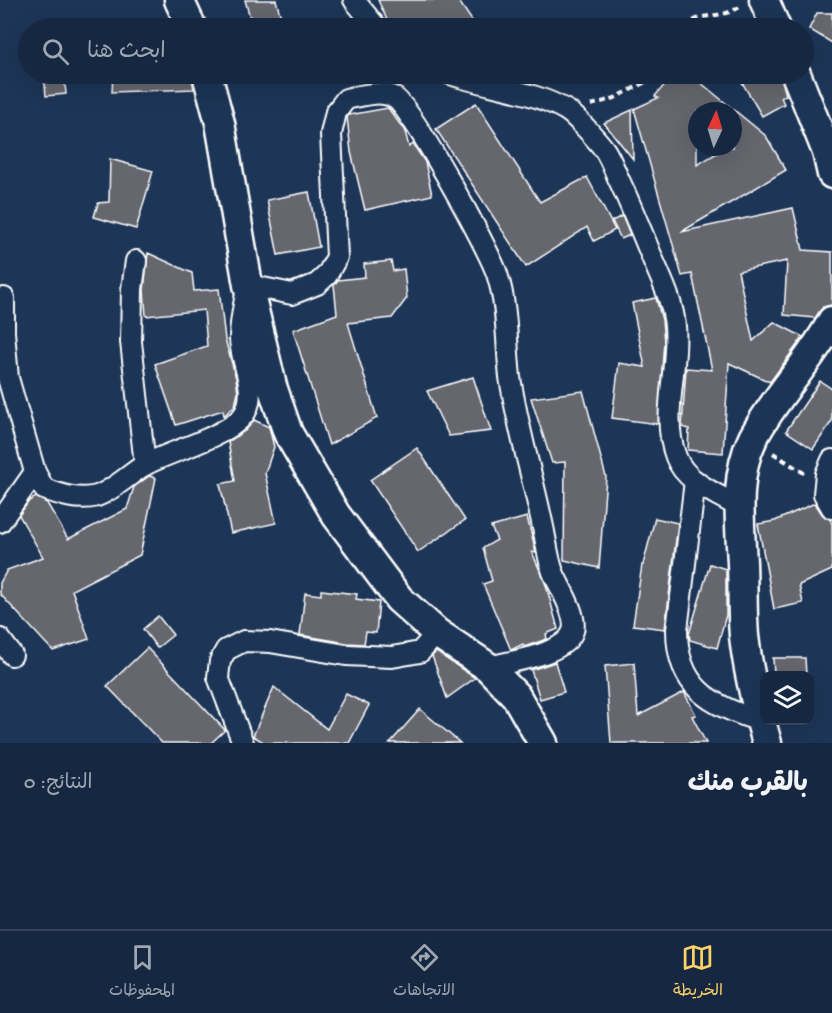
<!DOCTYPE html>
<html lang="ar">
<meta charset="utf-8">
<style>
:root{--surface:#162841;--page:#1f3048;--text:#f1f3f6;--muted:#9ea6b1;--line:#35445a;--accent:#ffd166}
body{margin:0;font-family:"Gochi Hand","Playpen Sans Arabic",sans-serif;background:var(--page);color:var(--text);direction:rtl}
.controls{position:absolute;right:18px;bottom:18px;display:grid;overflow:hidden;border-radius:12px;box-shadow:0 6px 24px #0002}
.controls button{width:54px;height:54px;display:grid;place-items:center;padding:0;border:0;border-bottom:2px solid var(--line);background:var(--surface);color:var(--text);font:30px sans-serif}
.compass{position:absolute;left:688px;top:102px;width:54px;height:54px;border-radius:50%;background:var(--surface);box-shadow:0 6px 24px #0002;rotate:4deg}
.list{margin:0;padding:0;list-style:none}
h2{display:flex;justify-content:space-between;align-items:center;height:78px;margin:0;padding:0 24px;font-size:26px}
h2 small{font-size:20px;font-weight:400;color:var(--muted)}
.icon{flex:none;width:33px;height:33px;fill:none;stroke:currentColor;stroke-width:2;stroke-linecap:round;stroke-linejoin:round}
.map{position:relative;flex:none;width:832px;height:743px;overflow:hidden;direction:ltr}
.search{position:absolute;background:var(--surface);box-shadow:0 6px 24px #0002;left:18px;right:18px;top:18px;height:66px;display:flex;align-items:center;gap:15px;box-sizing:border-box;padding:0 21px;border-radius:33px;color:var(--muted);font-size:22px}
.sheet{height:186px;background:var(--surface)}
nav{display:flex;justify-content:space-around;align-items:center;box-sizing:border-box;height:84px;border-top:2px solid var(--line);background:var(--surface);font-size:16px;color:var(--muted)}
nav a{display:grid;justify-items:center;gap:3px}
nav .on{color:var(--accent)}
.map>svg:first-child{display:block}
.building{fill:#65666e;stroke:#fff;stroke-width:1.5;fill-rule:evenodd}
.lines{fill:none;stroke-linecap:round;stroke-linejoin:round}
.street-casing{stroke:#fff;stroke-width:24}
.secondary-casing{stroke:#fff;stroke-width:33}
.path{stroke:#fff;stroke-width:4;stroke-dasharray:6 4.5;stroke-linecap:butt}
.street{stroke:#1d3557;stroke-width:20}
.secondary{stroke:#1d3557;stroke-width:28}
</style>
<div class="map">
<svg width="832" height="743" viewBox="0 0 832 743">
<rect width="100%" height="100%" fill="#1d3557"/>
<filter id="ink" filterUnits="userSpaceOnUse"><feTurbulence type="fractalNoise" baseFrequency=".0167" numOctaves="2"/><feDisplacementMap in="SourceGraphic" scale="12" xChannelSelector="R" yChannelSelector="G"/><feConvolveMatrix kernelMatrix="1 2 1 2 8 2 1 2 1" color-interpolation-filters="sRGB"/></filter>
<g filter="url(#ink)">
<g class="building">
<polygon points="245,0 276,0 284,28 253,28"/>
<polygon points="378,0 458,0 477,28 396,28 388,22"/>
<polygon points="817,13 832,13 832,43 809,29"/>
<polygon points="44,74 64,74 66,94 46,96"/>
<polygon points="113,74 191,74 194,89 112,92"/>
<path d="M 674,74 L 690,74 L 766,136 L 786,170 L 681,232 L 793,208 L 803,250 L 832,252 L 832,305 L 823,307 L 815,318 L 784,315 L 787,261 L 738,271 L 753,341 L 774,322 L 803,337 L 770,382 L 729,363 L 723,453 L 688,450 L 689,429 L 682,427 L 686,368 L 712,370 L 692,274 L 682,276 L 634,109 L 658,98 L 655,96 ZM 697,111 L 733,111 L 733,147 L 727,147 L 697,165 Z"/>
<polygon points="737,74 780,74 786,95 781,97 784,104 762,116"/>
<polygon points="476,103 540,202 587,177 615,230 594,241 587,227 526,267 436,129"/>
<polygon points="388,108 405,131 409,147 413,144 425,162 432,195 365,210 351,152 347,117 349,115"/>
<polygon points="632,110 633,159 604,123"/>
<polygon points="110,159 153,171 136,229 94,217 98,203 109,202"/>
<polygon points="309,192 319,247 278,255 267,200"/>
<polygon points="622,216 630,235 621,239 612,221"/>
<polygon points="148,253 192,273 194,291 219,289 225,339 236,378 238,393 235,405 224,416 223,410 176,425 155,364 207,346 204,310 146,316 144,290"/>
<polygon points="391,261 393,271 404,269 407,298 392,318 348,323 377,418 329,445 293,330 337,314 334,285 338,280 365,277 364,264"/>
<polygon points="656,298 662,320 664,342 658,424 612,418 619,363 645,367 632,303"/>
<polygon points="473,377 491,431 449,436 427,391"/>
<polygon points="820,381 832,389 832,421 813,449 786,431"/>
<polygon points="583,391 606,477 599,568 564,560 565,462 552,463 531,398"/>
<polygon points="254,420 269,427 274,447 265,473 276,523 231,533 220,484 235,481 228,442 246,430"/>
<polygon points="417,448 465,520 418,552 370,480"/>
<polygon points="149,476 156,478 140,555 72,590 89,639 53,651 0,594 0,583 7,570 43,557 19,515 29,501 36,497 47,503 68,539 127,509 134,487"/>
<polygon points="815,503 822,514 830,519 832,524 832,570 799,585 803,603 774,609 758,524 775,521"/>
<polygon points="527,517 536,553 532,552 546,585 558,629 546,634 547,639 544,640 524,647 523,644 511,650 483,584 492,581 483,548 497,540 491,527"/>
<polygon points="655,518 678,523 665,629 633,625 642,565 643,565"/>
<polygon points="710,564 726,569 726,615 717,648 690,640 689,634"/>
<polygon points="321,590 357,594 356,599 379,602 376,633 366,632 364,644 347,643 300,635 305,593 321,595"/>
<polygon points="158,616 173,635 157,648 143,629"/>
<polygon points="147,648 225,730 211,743 162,743 107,686"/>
<polygon points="436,652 475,678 447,698 432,656"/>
<polygon points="773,658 805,658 806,675 774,675"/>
<polygon points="555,662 564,692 540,699 531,670"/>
<polygon points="634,663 638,716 684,692 696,715 692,716 706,743 611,743 605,666"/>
<polygon points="274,687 327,729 346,694 369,705 349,743 265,743 253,736"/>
<polygon points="420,709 460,743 390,743"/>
</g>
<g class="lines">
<g class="street-casing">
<g id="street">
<polyline points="354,0 377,28"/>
<path d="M 450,74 C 488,87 531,90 566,110 C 575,115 598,141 604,149 C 611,159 615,172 620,182 C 632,208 643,235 654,262 C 663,283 673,303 675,326 C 679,369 660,416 676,457 C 685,482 717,494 739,507"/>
<polyline points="136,261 132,289 131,342 145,465"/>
<path d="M 4,298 L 4,332 L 8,378 L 35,472 L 44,489 C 61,495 79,501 97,496 C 112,491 130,474 143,466 C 168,451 234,436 246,411 C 257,388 241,363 240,339 C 240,321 244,303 248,285 L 292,294 L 317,284 L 327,275 L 337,257 L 331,134 L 336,112 L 346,99 C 361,96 381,89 395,98 C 412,109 489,249 497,274 C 508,307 506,343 510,377 C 518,431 535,484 545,537 C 547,548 549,561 553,572 C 559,587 578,615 573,631 C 565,655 511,661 488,667"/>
<polyline points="832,460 826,474 824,494 832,508"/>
<path d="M 695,481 L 677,630 C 677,687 710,706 761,721"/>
<polyline points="0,522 35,472"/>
<polyline points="0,639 12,655"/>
<polyline points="243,743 218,677 220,661 226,650 244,641 270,642 346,655 392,657 420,652 437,633"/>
</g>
</g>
<g class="secondary-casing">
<g id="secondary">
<polyline points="179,0 192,28"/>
<polyline points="764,0 776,28"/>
<polyline points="207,74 220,123 248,285 272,386 288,433 336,515 399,599 437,633 488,667 516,696 543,743"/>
<polyline points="796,74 827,152 832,174"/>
<path d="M 767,743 C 757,708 748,673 744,636 C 742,612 743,588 742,563 C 740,523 734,476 753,438 C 775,396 810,362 832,321"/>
</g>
</g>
<g class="path">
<path d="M 686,28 C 695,15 707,17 722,14 C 728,13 734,10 740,7"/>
<polyline points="591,105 615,98 661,74"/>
<polyline points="773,453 807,475"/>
</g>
<use href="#street" class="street"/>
<use href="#secondary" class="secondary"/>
</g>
</g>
</svg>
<div class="controls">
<button><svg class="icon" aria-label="layers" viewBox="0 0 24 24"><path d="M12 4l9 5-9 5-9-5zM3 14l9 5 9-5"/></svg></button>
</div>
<svg class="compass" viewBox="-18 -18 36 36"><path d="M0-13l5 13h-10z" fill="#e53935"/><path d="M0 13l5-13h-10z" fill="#9ea6b1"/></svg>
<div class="search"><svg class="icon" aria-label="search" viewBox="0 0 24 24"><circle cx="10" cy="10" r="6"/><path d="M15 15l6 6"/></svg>ابحث هنا</div>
</div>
<section class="sheet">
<h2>بالقرب منك<small>النتائج: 0</small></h2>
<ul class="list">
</ul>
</section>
<nav>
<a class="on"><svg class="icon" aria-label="map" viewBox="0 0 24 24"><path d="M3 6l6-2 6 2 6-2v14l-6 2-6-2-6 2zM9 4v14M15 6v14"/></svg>الخريطة</a>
<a><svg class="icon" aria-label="directions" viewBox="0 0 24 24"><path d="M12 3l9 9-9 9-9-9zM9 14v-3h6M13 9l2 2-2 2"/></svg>الاتجاهات</a>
<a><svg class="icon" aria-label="saved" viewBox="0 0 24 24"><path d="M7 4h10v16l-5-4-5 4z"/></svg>المحفوظات</a>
</nav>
